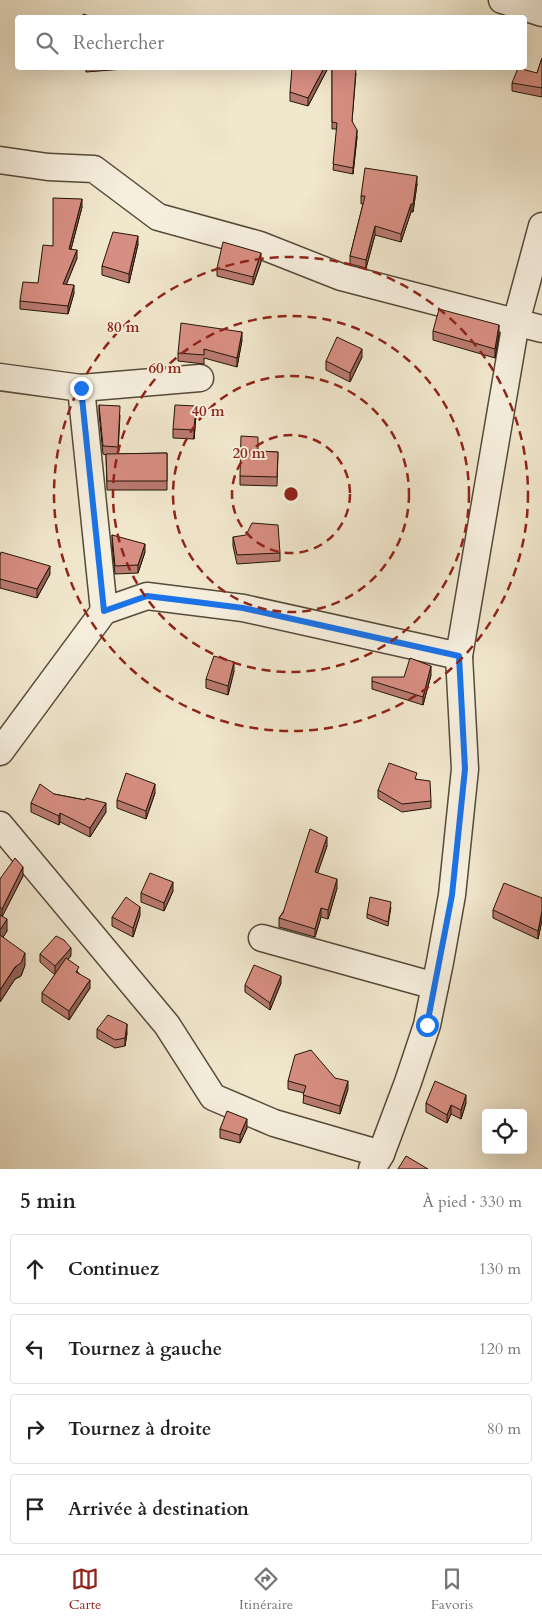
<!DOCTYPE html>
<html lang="fr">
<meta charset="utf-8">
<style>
:root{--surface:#fff;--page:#f2f2f2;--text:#222;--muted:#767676;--line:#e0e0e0;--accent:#8f2418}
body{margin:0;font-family:Cardo,serif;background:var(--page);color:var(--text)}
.controls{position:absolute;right:15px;bottom:15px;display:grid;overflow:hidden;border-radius:5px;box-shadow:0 5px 20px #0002}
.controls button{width:45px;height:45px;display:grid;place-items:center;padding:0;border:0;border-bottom:1px solid var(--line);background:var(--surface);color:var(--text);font:25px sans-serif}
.stop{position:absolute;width:15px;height:15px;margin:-11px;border:4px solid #1a73e8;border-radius:50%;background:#fff}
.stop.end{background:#1a73e8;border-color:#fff;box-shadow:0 1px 5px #0008}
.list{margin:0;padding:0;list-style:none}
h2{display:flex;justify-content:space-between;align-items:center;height:65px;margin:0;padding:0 20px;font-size:21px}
h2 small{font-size:16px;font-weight:400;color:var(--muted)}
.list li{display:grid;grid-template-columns:32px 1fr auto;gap:15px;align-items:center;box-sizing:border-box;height:70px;margin:0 10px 10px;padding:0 10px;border:1px solid var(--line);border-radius:5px}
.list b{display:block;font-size:19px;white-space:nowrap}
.list em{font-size:16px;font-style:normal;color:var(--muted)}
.icon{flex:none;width:28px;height:28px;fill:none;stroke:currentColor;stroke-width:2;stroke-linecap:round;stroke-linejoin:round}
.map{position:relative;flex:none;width:542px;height:1169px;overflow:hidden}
.search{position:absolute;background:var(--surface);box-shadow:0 5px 20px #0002;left:15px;right:15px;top:15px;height:55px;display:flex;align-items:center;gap:12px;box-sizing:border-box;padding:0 18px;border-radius:5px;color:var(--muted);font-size:19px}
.sheet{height:385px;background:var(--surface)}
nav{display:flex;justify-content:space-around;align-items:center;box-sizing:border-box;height:70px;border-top:1px solid var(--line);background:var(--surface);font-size:14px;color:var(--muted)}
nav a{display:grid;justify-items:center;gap:2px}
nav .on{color:var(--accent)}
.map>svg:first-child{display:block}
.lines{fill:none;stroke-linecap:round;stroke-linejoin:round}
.minor-casing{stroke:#564a39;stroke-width:29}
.minor{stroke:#f6efde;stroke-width:26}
.wall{fill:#b97a70;stroke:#221508}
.shaded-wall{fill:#96635b;stroke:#221508}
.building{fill:#d78e82;stroke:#221508}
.route{stroke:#1a73e8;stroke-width:6}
.ring{fill:none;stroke:#8f2418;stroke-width:2.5;stroke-dasharray:9 6}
.centre{fill:#8f2418;stroke:#f6efde;stroke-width:2.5}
.ring-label{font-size:15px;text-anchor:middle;font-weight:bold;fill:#8f2418;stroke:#f6efde;stroke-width:4;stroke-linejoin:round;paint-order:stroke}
</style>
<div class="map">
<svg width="542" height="1169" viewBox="0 0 542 1169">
<rect width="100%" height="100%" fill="#f1e7cd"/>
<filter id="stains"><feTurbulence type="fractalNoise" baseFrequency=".004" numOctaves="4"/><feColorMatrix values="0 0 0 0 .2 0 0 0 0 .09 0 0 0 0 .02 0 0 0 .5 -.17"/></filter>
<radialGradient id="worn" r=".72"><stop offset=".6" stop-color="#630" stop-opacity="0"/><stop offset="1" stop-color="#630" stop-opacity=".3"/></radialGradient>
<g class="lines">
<g class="minor-casing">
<g id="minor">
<polyline points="502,0 542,13"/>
<polyline points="0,160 48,167 94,169 158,217 260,245 341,277 542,329"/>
<polyline points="0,377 81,388 200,378"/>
<polyline points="81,388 104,611"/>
<polyline points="0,752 104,611 147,596 243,608 459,656"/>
<polyline points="0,825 167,1025 213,1097 274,1123 381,1154"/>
<polyline points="262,938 435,986"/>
<polyline points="372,1169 381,1154 408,1082 427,1025 440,962 452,895 465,769 459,656 516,322 542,226"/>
</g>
</g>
<use href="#minor" class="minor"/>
</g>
<g class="wall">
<polygon points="542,58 542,97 512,91 512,83 537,73"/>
<polygon points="86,68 124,68 124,69 86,72"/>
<polygon points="328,68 308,106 290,101 290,92"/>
<polygon points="332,68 356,73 352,121 357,137 353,174 333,170 337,129 332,129"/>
<polygon points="417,184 413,212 411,212 401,242 375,235 366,268 350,264 350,256 363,204 361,204 361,196"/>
<polygon points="82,207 71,249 77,258 66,284 74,293 68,314 20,309 20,301 38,283 53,246"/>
<polygon points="138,244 129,283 102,275 102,266"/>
<polygon points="261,262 253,285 217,276 217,268"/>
<polygon points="433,331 499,334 495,358 433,340"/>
<polygon points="242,340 237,367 204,358 204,364 178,361 178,353"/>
<polygon points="362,357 350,382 326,370 326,361"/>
<polygon points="99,405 120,415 118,454 167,453 167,490 107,490 106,455 103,454 99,413"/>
<polygon points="196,415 194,439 173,438 173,429"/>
<polygon points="258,451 278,452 277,486 240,485 240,476"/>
<polygon points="112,535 145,552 138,573 115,574 112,544"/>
<polygon points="233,537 280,553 280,561 237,564 233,546"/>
<polygon points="0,556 50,574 37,598 0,588"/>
<polygon points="234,671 228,695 206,688 206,679"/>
<polygon points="431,675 423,705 372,689 372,681"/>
<polygon points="417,779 431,801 431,808 402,812 378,798 378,790"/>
<polygon points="155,793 146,819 117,808 117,800"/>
<polygon points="54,794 85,800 106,812 90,837 60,822 59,825 31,812 31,803"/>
<polygon points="327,846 317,873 337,888 328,919 321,917 315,937 279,927 279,918"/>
<polygon points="23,876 2,916 7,931 3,937 25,965 21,976 15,979 0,1002 0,879"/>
<polygon points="173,891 164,911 141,902 141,893"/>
<polygon points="542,898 542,920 538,939 493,918 493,910"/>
<polygon points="391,907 388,926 367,918 367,914"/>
<polygon points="140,915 133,937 112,926 112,917"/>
<polygon points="40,954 71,956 68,959 90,988 69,1020 42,1002 42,993 55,975 40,962"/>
<polygon points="281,983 270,1010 245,992 245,985"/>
<polygon points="97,1029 127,1033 125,1046 115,1048 97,1038"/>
<polygon points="335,1078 348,1089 340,1114 303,1103 304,1093 288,1089 288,1081"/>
<polygon points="426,1103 466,1103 461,1119 451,1114 447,1123 426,1112"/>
<polygon points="247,1128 240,1143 220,1138 220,1129"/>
</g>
<g class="shaded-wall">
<polygon points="324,68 328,68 308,106 308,98"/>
<polygon points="357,130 357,137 353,174 353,168"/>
<polygon points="417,176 417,184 413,212 413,204"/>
<polygon points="82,199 82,207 69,257 69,249"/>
<polygon points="411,204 411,212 401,242 401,234"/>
<polygon points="375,226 375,235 366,268 366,260"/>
<polygon points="138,236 138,244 129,283 129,274"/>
<polygon points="77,250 77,258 63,293 63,284"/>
<polygon points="261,253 261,262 253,285 253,277"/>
<polygon points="74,285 74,293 68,314 68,306"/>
<polygon points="499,325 499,334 495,358 495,349"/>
<polygon points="242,332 242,340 237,367 237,358"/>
<polygon points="362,349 362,357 350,382 350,373"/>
<polygon points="196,406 196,415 194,439 194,430"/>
<polygon points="145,544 145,552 138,573 138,565"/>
<polygon points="50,566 50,574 37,598 37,589"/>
<polygon points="234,662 234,671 228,695 228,686"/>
<polygon points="431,666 431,675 423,705 423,697"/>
<polygon points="155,784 155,793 146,819 146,811"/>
<polygon points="106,803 106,812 90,837 90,828"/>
<polygon points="60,813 60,822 59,825 59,816"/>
<polygon points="327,837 327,846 315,881 315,872"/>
<polygon points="23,867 23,876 2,917 2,909"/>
<polygon points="337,879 337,888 328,919 328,910"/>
<polygon points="173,882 173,891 164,911 164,903"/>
<polygon points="140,907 140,915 133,937 133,928"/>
<polygon points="321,908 321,917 315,937 315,929"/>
<polygon points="542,911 542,920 538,939 538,931"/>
<polygon points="7,919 7,931 0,942 0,930"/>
<polygon points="71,948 71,956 55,975 55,966"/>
<polygon points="25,953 25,965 21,976 15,979 0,1002 0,990"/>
<polygon points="281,976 281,983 270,1010 270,1003"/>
<polygon points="90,980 90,988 69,1020 69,1011"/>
<polygon points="127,1024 127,1033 125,1046 125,1038"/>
<polygon points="348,1081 348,1089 340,1114 340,1106"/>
<polygon points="466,1095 466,1103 461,1119 461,1110"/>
<polygon points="451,1105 451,1114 447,1123 447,1115"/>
<polygon points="247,1119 247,1128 240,1143 240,1135"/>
</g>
<g class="building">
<polygon points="83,14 96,18 84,18"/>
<polygon points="542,58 542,88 512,83 518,68 537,73"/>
<polygon points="292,68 324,68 308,98 290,92"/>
<polygon points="332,68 356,68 352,121 357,130 353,168 333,164 337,123 332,122"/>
<polygon points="365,168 417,176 413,204 411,204 401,234 375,226 366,260 350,256 365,196 361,196"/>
<polygon points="53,198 82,199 69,249 77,250 63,284 74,285 68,306 20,301 23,282 38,283 43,245 53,246"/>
<polygon points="113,232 138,236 129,274 102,266"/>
<polygon points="223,242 261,253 253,277 217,268"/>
<polygon points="439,309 499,325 495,349 433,331"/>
<polygon points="181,323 242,332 237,358 204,349 204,355 178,353"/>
<polygon points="337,337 362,349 350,373 326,361"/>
<polygon points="99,405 120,406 118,447 103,446"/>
<polygon points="175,405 196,406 194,430 173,429"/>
<polygon points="241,436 258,437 258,451 278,452 277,477 240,476"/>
<polygon points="167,453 167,481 107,481 106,454"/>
<polygon points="252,523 278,525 280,553 237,555 233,537 246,535"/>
<polygon points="112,535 145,544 138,565 115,566"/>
<polygon points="1,552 50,566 37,589 0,579 0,556"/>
<polygon points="214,656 234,662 228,686 206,679"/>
<polygon points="410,658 431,666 423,697 372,681 372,677 404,677"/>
<polygon points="389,763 417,773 415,779 430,781 431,801 402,804 378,790"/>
<polygon points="126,773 155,784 146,811 117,800"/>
<polygon points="40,784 54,794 85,800 86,798 106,803 90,828 60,813 59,816 31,803"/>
<polygon points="310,829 327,837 315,872 337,879 328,910 321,908 315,929 279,918 283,913"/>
<polygon points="15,858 23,867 2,909 0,907 0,879"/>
<polygon points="150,873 173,882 164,903 141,893"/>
<polygon points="504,883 542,898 542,911 538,931 493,910"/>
<polygon points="126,897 140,907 133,928 112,917"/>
<polygon points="370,897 391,902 388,922 367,914"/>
<polygon points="0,915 7,919 0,930"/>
<polygon points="0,935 25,953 21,963 15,967 0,990"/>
<polygon points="56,936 64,940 71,948 55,966 40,954"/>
<polygon points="66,958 79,967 76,972 90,980 69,1011 42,993"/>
<polygon points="254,965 281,976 270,1003 245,985"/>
<polygon points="108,1015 127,1024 125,1038 115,1040 97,1029"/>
<polygon points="311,1050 335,1078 348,1081 340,1106 303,1095 306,1086 288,1081 295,1055"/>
<polygon points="435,1081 466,1095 461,1110 451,1105 447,1115 426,1103"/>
<polygon points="227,1111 247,1119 240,1135 220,1129"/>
<polygon points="406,1156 428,1169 398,1169"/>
</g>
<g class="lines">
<polyline class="route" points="81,388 104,611 147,596 196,602 243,608 459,656 465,769 452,895 427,1025"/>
</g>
<g class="ring">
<circle cx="291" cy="494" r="59"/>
<circle cx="291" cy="494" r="118"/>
<circle cx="291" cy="494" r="178"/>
<circle cx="291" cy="494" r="237"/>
</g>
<circle cx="291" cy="494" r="8" class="centre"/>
<g class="ring-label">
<text x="123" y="332">80 m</text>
<text x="165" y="373">60 m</text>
<text x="208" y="416">40 m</text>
<text x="249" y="458">20 m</text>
</g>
<rect width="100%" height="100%" filter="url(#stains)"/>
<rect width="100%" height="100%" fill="url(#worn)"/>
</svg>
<div class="controls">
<button><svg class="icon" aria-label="locate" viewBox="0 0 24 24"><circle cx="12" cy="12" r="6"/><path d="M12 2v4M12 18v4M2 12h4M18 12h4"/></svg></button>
</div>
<div class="stop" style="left:427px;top:1025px"></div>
<div class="stop end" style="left:81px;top:388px"></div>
<div class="search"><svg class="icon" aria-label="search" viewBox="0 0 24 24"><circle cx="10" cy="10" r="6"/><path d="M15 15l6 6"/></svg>Rechercher</div>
</div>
<section class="sheet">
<h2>5 min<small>À pied · 330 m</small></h2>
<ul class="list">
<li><svg class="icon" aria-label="ahead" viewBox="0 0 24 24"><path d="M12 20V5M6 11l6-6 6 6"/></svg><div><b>Continuez</b></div><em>130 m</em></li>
<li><svg class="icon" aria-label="left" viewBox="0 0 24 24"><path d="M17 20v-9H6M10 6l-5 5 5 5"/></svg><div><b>Tournez à gauche</b></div><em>120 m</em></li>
<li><svg class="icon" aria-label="right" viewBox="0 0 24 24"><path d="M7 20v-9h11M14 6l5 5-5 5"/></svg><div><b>Tournez à droite</b></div><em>80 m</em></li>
<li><svg class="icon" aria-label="arrive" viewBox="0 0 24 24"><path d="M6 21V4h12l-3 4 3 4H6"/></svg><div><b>Arrivée à destination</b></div></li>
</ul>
</section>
<nav>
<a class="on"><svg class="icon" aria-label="map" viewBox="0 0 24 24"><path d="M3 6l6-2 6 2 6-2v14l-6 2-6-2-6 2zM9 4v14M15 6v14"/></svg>Carte</a>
<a><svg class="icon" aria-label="directions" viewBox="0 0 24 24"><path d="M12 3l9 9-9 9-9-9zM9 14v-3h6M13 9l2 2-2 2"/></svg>Itinéraire</a>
<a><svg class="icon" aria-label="saved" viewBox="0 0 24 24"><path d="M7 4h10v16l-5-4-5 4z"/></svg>Favoris</a>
</nav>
